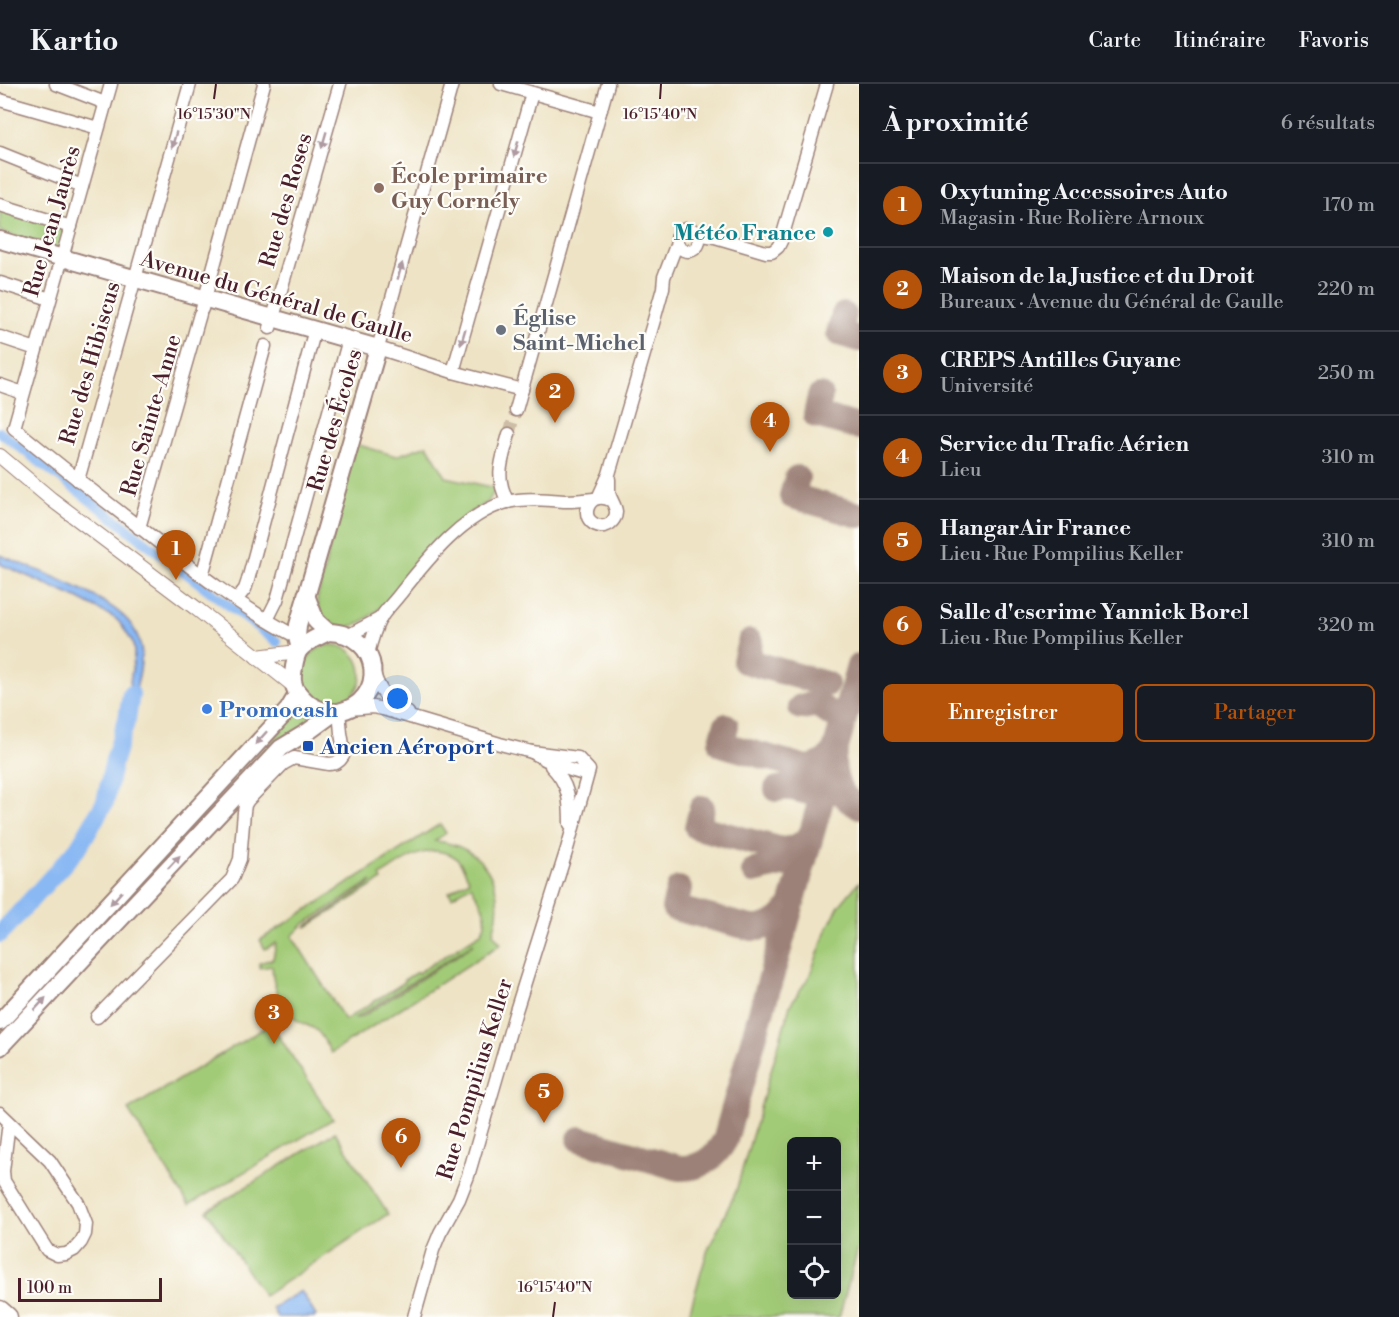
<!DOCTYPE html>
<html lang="fr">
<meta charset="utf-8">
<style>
:root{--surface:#171b24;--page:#20242c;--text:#f1f3f6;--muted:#9ea1a6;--line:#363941;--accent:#b45309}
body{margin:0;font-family:"Libre Bodoni",serif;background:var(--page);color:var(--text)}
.controls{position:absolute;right:18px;bottom:18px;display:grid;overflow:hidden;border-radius:9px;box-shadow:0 6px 24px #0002}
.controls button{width:54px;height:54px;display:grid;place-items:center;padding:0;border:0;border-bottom:2px solid var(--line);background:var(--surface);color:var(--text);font:30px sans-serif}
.scale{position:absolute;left:18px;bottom:15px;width:144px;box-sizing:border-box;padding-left:6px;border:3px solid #4a1f2b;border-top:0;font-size:16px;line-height:21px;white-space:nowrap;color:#4a1f2b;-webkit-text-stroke:4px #fdfcf7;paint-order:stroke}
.you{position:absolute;left:398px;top:615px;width:21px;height:21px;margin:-15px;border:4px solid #fff;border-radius:50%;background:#1a73e8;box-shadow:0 0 0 9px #1a73e833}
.badge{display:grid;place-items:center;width:39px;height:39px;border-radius:50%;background:var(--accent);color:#fff;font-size:20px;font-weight:700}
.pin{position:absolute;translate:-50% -50px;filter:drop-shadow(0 2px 3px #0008)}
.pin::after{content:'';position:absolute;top:32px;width:21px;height:18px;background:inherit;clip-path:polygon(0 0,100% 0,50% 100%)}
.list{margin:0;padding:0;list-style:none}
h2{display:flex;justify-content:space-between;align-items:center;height:78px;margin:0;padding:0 24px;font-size:26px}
h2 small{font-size:20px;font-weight:400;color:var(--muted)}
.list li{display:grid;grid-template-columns:39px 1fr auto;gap:18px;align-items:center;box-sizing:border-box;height:84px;padding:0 24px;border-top:2px solid var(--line)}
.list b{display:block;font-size:22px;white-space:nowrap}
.list p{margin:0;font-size:20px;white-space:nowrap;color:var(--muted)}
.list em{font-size:20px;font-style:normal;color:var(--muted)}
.actions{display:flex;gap:12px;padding:18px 24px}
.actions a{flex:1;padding:14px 0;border:2px solid var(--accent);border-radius:9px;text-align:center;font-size:21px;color:var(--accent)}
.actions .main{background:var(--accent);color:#fff}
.icon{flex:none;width:33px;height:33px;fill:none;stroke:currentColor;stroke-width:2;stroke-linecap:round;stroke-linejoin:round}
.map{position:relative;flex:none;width:859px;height:1233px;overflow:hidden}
header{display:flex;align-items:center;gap:36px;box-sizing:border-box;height:84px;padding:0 30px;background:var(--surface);border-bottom:2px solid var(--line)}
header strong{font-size:28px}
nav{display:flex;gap:33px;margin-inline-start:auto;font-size:21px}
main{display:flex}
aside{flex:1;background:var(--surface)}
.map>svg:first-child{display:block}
.green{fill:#a2cb77;stroke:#767551;stroke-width:1.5;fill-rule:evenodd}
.water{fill:#89b8f3;stroke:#6a6c8f;stroke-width:1.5}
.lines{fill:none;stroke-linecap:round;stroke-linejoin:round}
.canal{stroke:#89b8f3;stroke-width:10}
.river{stroke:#89b8f3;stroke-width:18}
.taxiway{stroke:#9c8178;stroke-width:26}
.minor-tunnel{stroke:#cdbca6;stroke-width:12;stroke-dasharray:12 6;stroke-linecap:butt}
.minor-casing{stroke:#9c8178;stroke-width:15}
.tertiary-casing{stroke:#9c8178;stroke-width:16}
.secondary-casing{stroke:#9c8178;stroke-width:20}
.primary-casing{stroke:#9c8178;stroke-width:21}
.minor{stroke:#fff;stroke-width:12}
.tertiary{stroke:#fff;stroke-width:14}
.secondary{stroke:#fff;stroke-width:16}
.primary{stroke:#fff;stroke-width:18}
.oneway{fill:#ae9aa0}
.ticks{fill:none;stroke:#4a1f2b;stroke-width:2}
.education-dot{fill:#8d6e63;stroke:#fdfcf7;stroke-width:2}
.culture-dot{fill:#0f9aa8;stroke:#fdfcf7;stroke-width:2}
.worship-dot{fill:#6b7280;stroke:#fdfcf7;stroke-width:2}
.shop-dot{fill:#3f7fe0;stroke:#fdfcf7;stroke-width:2}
.transit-dot{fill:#1a4fb4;stroke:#fdfcf7;stroke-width:2}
.labels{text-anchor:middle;stroke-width:4.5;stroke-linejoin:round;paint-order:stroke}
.education-label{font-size:22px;font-weight:bold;fill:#785e54;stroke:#fdfcf7;text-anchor:start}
.street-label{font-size:22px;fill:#4a1f2b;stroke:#fdfcf7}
.culture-label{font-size:22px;font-weight:bold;fill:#0d838f;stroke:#fdfcf7;text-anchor:end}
.worship-label{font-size:22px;font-weight:bold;fill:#5b616d;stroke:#fdfcf7;text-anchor:start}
.shop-label{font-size:22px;font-weight:bold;fill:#366cbe;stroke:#fdfcf7;text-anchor:start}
.transit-label{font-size:22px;font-weight:bold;fill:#164399;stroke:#fdfcf7;text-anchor:start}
.ticks-label{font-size:15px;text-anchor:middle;fill:#4a1f2b;stroke:#fdfcf7;stroke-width:4.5;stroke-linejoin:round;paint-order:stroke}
</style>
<header>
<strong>Kartio</strong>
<nav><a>Carte</a><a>Itinéraire</a><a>Favoris</a></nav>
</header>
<main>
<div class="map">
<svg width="859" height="1233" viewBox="0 0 859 1233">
<rect width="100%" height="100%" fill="#fdfcf7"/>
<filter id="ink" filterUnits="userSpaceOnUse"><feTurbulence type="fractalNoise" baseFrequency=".0167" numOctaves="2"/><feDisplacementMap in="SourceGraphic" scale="12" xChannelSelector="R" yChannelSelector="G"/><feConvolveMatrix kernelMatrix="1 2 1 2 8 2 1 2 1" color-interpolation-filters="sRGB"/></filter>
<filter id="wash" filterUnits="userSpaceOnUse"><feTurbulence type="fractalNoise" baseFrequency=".008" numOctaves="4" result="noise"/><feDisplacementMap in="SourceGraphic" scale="24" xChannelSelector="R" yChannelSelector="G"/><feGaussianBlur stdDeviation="1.35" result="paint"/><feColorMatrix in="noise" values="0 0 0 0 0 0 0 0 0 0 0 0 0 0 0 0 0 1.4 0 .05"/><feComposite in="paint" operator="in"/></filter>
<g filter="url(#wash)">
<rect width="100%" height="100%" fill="#eee3c5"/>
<g class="green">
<polygon points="0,124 65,143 59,164 0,148"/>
<path d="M 355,360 L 396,372 L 427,361 L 446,393 L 496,404 L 488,418 L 470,429 L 449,446 L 385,520 C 370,533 354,548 334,541 C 329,539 322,534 320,529 C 318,525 318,519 317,515 Z"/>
<circle cx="332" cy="590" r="29"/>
<polygon points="297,623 307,631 318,637 248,688 246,686 284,644 295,624"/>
<path d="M 440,740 L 446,749 L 435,757 C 484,762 508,802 493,849 L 501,860 L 331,969 C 327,962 322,950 315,945 C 310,942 303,940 298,937 C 279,923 273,903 272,882 L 260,884 L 259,879 L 273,875 L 276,859 L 265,865 L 260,856 ZM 435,767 C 457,769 460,776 469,796 L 449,808 L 452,813 L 471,801 C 476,811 488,827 485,839 C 485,841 482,847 481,849 L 418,889 L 417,888 L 404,896 L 405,898 L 345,936 L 292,852 L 304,840 L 372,797 L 369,801 L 306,842 L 307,843 L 382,796 L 380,792 C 398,781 413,768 435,767 ZM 474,859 L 463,868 L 363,932 L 354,935 Z"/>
<path d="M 859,798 L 859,1161 L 839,1233 L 688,1233 L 707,1168 L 736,1107 L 790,921 L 809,893 L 828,843 L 839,822 ZM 792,1058 L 836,1058 L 836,1210 L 792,1210 Z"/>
<polygon points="271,940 333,1035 189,1121 128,1026"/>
<polygon points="335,1048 388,1130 264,1212 207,1127"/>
</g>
<g class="water">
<path d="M 0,471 C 34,485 107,511 129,538 C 135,545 139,555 141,563 C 144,580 133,619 127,635 L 128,610 L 134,573 L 134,565 L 132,557 L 120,539 L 115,534 L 77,514 L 0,480 Z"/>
<polygon points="301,1207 316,1232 314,1233 277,1233 272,1224"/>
</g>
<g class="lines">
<polyline class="canal" points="0,348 277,558"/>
<polyline class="river" points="0,850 78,764 105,718 114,676 127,635 131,610"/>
<g class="taxiway">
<polyline points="844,231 839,249 859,255"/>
<polyline points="820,312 816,331 859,343"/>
<polyline points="797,394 792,412 859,431"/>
<polyline points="750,558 745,577 826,600"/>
<path d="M 801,623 C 817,620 817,619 829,629"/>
<path d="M 726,642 L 721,660 L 806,684 C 820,682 827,678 835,667"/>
<path d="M 833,677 C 834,696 839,714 859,722"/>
<path d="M 777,705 C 789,702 797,705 808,708"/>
<path d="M 702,724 L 697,743 L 782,766 C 795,765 803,761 811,751"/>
<polyline points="754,787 786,779"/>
<path d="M 679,805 L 674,824 L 751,844 C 769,845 781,836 791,822"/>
<path d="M 580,1055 L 679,1084 C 701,1085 715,1074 725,1056 L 859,582"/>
</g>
</g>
</g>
<g filter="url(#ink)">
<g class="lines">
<polyline class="minor-tunnel" points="509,350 516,326"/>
<g class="minor-casing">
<g id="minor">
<polyline points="56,0 105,19"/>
<path d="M 111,0 L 14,344 C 58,380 102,415 147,449 C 195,487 243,525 297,553"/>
<polyline points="452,0 378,264 453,288 522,306"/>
<polyline points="501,0 600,28"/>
<polyline points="0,16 98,44"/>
<polyline points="0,69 82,102"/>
<polyline points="0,121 71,143"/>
<circle cx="688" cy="156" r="11"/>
<polyline points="696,150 715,153 766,168 772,168 778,163 781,157 827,0"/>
<polyline points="0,199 50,215"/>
<polyline points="202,225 264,0"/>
<polyline points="270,244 340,0"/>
<polyline points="0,253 36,265"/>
<polyline points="453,288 532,9"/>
<polyline points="0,301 23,309"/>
<polyline points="516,326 608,0"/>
<path d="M 609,395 C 609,399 609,404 609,409 C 611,418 620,426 614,435 C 605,450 582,439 588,423 C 592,412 603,412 612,417"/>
<polyline points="78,396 190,0"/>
<polyline points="598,414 609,390 654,236 663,204 664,193 677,159"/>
<path d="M 508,418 C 494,392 502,377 509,350"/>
<polyline points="139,444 200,230"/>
<polyline points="202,492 265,262"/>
<polyline points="236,516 245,505 248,496 315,245"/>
<polyline points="267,536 277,516 349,255"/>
<polyline points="349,551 381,534"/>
<path d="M 368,570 C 371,558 374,546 380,535 C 385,526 394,518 400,510 C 427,476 463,430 507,418 C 527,413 546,416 566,417 C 575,417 585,416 594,415"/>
<path d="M 374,589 C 380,611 390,617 408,629"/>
<polyline points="349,625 373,623 383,625 500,660 532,668"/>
<path d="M 551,682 C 569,700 570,716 570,740"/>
<polyline points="97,933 232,795 240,775 244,728 245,721 248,716 283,680 294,674 329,680 336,679 340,676 343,672 344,667 341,649 339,627"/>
<polyline points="0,1029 50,1077 78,1119 86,1140 85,1150 81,1158 74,1166 66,1170 57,1171 47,1166 4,1097 3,1087 9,1038"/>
<path d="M 414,1233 L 433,1166 L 440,1149 L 459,1115 L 468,1092 L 515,930 L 567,765 L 589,686 L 578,674 L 532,668 C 550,679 567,686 587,691"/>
</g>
</g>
<g class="tertiary-casing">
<g id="tertiary">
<polyline points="0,372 51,415 197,525 293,601"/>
<polyline points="257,573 298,568"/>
</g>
</g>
<g class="secondary-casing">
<g id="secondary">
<polyline points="0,156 378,264 298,541 297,553 300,565"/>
<polyline points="306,511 316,537 328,548"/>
<path d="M 328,548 C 383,549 388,618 338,628 C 328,629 316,626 308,619 C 303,614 295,608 294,601 C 291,594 295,571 300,565 C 307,557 318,553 328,548 Z"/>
<polyline points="0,938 288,626 298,609"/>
<polyline points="0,963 281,664 309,647 335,628"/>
</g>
</g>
<g class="primary-casing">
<polyline id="primary" points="0,1226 8,1233"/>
</g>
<use href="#minor" class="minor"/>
<use href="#tertiary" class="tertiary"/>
<use href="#secondary" class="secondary"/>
<use href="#primary" class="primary"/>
</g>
<defs><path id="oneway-solid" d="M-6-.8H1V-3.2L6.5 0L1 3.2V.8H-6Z" transform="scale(1.5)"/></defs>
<g class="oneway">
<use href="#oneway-solid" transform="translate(174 56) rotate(106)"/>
<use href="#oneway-solid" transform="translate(324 56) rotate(106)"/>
<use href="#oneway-solid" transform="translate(516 65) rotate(106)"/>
<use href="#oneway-solid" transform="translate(400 187) rotate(-74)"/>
<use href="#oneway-solid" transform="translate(463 253) rotate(106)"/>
<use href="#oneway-solid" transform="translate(261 654) rotate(132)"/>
<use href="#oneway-solid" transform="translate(174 778) rotate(-47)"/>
<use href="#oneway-solid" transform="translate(116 814) rotate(132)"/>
<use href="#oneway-solid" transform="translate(40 920) rotate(-47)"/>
</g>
</g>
<path class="ticks" d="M 214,15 L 216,0M 660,15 L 661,0M 553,1233 L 555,1218"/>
<circle class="education-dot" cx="379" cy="104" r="6"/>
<circle class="culture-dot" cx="828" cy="148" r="6"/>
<circle class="worship-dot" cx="501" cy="246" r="6"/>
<circle class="shop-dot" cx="207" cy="625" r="6"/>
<rect class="transit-dot" x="302" y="656" width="12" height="12" rx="3"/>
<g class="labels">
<g class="education-label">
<text x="391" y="99">École primaire<tspan x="391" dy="25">Guy Cornély</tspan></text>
</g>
<g class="street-label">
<text transform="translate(285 116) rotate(-74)" y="8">Rue des Roses</text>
<text transform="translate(51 137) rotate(-74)" y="8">Rue Jean Jaurès</text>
<text transform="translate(277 212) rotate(16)" y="8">Avenue du Général de Gaulle</text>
<text transform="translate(89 279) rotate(-74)" y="8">Rue des Hibiscus</text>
<text transform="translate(150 331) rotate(-74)" y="8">Rue Sainte-Anne</text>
<text transform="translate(334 336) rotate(-74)" y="8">Rue des Écoles</text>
<text transform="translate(474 995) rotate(-73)" y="8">Rue Pompilius Keller</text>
</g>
<g class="culture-label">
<text x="816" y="156">Météo France</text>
</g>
<g class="worship-label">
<text x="513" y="241">Église<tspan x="513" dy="25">Saint-Michel</tspan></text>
</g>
<g class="shop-label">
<text x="219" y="633">Promocash</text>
</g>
<g class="transit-label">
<text x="320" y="670">Ancien Aéroport</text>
</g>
</g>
<g class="ticks-label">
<text x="214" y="35">16°15'30"N</text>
<text x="660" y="35">16°15'40"N</text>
<text x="555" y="1208">16°15'40"N</text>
</g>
</svg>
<div class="controls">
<button>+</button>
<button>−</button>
<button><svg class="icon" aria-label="locate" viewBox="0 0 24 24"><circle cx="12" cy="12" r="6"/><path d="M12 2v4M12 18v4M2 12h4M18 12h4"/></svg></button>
</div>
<div class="scale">100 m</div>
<div class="you"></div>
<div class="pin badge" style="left:176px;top:496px">1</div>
<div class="pin badge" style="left:555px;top:339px">2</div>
<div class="pin badge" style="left:274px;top:960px">3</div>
<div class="pin badge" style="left:770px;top:368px">4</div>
<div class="pin badge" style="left:544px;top:1039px">5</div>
<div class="pin badge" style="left:401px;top:1084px">6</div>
</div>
<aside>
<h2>À proximité<small>6 résultats</small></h2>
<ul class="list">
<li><span class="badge">1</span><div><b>Oxytuning Accessoires Auto</b><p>Magasin · Rue Rolière Arnoux</p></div><em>170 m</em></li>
<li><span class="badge">2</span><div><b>Maison de la Justice et du Droit</b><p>Bureaux · Avenue du Général de Gaulle</p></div><em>220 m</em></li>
<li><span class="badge">3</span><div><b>CREPS Antilles Guyane</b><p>Université</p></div><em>250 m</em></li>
<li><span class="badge">4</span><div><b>Service du Trafic Aérien</b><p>Lieu</p></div><em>310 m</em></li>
<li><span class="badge">5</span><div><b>HangarAir France</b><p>Lieu · Rue Pompilius Keller</p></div><em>310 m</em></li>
<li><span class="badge">6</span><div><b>Salle d'escrime Yannick Borel</b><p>Lieu · Rue Pompilius Keller</p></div><em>320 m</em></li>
</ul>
<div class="actions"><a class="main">Enregistrer</a><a>Partager</a></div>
</aside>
</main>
